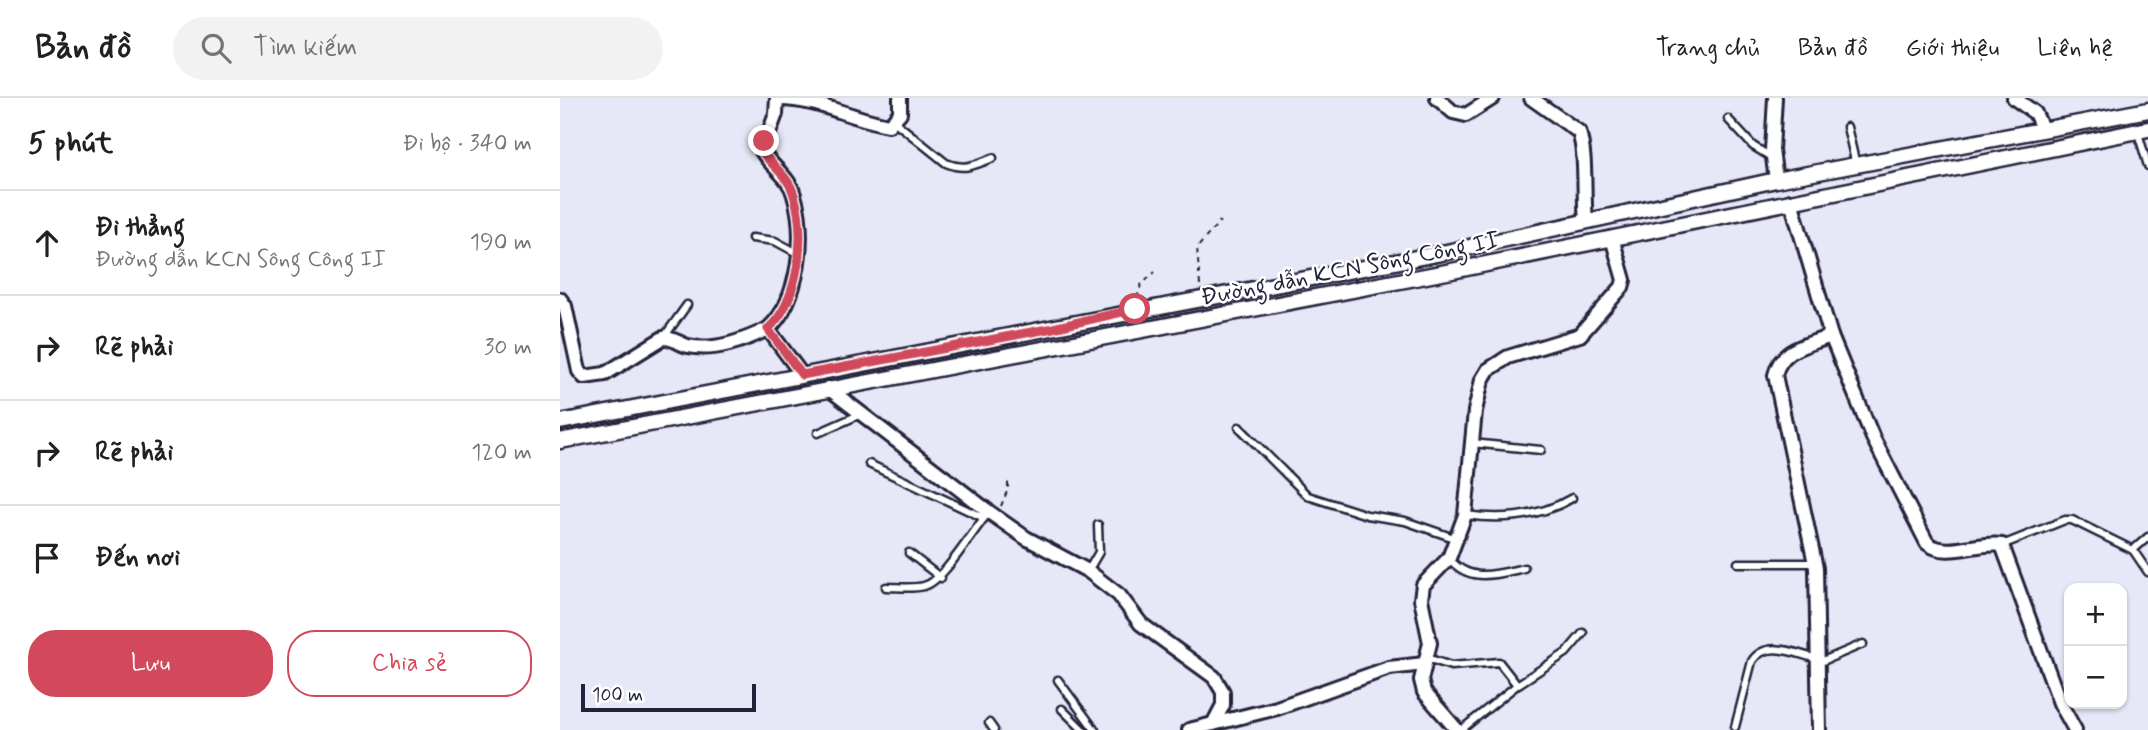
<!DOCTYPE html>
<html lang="vi">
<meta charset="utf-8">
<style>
:root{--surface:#fff;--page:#f2f2f2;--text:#202124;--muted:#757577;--line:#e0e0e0;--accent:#d1495b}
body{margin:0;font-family:Mynerve,sans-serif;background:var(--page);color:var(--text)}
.controls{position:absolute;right:21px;bottom:21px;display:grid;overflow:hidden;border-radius:14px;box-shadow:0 2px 5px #0004}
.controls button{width:63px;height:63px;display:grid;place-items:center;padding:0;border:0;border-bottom:2px solid var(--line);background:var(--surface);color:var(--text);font:35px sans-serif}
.scale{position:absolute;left:21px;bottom:18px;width:175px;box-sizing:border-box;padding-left:7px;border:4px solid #22223b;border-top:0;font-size:19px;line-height:24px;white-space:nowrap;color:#22223b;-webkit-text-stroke:5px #fff;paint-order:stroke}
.stop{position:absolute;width:21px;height:21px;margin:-16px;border:5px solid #d1495b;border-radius:50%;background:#fff}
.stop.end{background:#d1495b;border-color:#fff;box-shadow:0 2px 7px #0008}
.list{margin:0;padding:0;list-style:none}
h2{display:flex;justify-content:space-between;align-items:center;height:91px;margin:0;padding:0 28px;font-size:30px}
h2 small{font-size:23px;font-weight:400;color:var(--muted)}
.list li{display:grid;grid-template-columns:46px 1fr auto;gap:21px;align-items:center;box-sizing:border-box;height:105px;padding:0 28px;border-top:2px solid var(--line)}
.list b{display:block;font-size:26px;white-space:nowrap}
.list p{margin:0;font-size:23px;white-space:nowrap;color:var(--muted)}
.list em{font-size:23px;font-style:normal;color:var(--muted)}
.actions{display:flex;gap:14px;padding:21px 28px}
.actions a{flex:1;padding:16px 0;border:2px solid var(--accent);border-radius:28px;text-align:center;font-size:24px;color:var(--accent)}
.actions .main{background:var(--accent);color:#fff}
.icon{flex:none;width:38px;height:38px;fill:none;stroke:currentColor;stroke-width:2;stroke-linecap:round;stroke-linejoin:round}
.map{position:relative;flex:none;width:1588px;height:632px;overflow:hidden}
header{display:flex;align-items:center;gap:42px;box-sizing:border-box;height:98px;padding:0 35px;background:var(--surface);border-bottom:2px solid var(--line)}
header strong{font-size:33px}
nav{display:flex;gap:38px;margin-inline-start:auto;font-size:24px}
.search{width:490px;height:63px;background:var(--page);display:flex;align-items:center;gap:18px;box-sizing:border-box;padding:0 24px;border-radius:38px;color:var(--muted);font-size:26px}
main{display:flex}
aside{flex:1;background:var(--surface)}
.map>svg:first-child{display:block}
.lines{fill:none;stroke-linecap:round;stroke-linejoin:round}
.service-casing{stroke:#22223b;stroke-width:11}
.minor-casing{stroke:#22223b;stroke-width:18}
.tertiary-casing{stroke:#22223b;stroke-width:19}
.path{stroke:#22223b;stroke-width:2;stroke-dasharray:5 5;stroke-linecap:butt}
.service{stroke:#fff;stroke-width:6}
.minor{stroke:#fff;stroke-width:12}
.tertiary{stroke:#fff;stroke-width:14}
.route{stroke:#d1495b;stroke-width:9}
.labels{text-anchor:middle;stroke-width:5;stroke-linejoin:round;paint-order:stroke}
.street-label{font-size:24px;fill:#22223b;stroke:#fff}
</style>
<header>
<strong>Bản đồ</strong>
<div class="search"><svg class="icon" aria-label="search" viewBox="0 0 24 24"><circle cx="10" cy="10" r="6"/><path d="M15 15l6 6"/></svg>Tìm kiếm</div>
<nav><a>Trang chủ</a><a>Bản đồ</a><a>Giới thiệu</a><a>Liên hệ</a></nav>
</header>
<main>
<aside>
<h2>5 phút<small>Đi bộ · 340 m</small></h2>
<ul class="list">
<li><svg class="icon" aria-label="ahead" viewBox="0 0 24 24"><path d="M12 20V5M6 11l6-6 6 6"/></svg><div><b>Đi thẳng</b><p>Đường dẫn KCN Sông Công II</p></div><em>190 m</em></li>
<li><svg class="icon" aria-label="right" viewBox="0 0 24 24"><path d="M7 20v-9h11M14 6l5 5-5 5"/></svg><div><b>Rẽ phải</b></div><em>30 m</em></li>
<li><svg class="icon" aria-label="right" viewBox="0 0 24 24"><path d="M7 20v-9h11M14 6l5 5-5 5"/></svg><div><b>Rẽ phải</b></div><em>120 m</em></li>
<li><svg class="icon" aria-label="arrive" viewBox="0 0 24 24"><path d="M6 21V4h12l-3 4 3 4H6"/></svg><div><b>Đến nơi</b></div></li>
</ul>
<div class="actions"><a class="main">Lưu</a><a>Chia sẻ</a></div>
</aside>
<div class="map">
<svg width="1588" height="632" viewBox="0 0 1588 632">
<rect width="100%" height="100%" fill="#e7e8f7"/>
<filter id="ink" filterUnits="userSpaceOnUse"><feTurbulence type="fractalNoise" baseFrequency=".0143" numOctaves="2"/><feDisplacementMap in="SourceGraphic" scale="14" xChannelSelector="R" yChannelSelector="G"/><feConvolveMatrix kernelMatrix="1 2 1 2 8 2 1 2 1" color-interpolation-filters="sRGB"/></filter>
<g filter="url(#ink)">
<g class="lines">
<g class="service-casing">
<g id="service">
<polyline points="1168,21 1193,48 1211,59"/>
<path d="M 335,24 L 386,65 C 404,73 415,67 433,60"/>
<polyline points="1287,29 1296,67"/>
<polyline points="1578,35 1588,68"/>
<polyline points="192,140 215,143 239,156"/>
<polyline points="104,239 127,207"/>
<polyline points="679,329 748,398 807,417 845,423 897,441"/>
<polyline points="258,335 301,316"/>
<polyline points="912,345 981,352"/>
<polyline points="309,366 424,420"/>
<path d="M 905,417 C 941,422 980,419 1012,400"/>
<polyline points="1442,447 1505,422 1512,422 1573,452 1588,474"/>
<polyline points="1573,452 1588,439"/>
<polyline points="349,455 381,480"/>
<path d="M 889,460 C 909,486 937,476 964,470"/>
<polyline points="1178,465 1255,465"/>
<polyline points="528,473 539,454 538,427"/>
<path d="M 326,489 C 338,489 353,491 364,488 C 384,483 413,432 429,414"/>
<polyline points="867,560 891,568 939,564 957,587"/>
<polyline points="1258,565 1303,546"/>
<polyline points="498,582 535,632"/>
<polyline points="502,611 523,632"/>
<polyline points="429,625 434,632"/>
<path d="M 1175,629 L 1192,563 C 1207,541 1236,556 1258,561"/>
<polyline points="901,632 957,587 1006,555 1023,535"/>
</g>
</g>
<g class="minor-casing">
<g id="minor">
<path d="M 217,0 L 216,16 L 202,53 C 211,69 229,78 234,97 C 246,136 240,202 208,231 L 242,277"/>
<polyline points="877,0 893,14 906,17 933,0"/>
<path d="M 971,0 L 1019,34 C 1027,60 1023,95 1026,123"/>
<polyline points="1215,0 1212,52 1216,82"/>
<polyline points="1454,0 1475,15 1483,32"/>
<path d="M 217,1 C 257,0 291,21 329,27 L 340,15 L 340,0"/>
<path d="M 1231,103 L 1271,238 L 1313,340 L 1367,445 C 1387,461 1417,443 1442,447 L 1500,605 L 1515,632"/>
<path d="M 0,201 L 5,208 L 19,273 L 24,279 L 45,276 L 103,240 C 113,239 119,246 128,248 C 155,254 185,242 208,231"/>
<polyline points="268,290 429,414 466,440 528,473 559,497 581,526 654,579 663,594 663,607 653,626"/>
<polyline points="629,632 717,610 829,570 864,566"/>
<polyline points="897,632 864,594 861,582 870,545 861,501 863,487 889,460 905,417 915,313 922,282 928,272 948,259 1020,237 1062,189 1064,182 1052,140"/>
<path d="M 1259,632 L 1256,470 L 1215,277 C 1221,250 1248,247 1271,238"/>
</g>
</g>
<g class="tertiary-casing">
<g id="tertiary">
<polyline points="0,324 882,155 1216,82 1588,12"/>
<polyline points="0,343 892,173 1588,31"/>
</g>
</g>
<g class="path">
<polyline points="640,187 637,150 660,123"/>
<polyline points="577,200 581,187 595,174"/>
<polyline points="441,408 448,391 448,382"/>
</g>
<use href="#service" class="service"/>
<use href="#minor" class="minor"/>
<use href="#tertiary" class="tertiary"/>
</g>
</g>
<g class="lines" filter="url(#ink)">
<path class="route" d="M 204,43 L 202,53 C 212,69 229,78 234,97 C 246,136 240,202 208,231 L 242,277 L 493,230 L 575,211"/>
</g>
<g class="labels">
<g class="street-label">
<text transform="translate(790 170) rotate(-11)" y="8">Đường dẫn KCN Sông Công II</text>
</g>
</g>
</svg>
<div class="controls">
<button>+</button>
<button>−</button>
</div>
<div class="scale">100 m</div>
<div class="stop" style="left:575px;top:211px"></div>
<div class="stop end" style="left:204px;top:43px"></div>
</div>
</main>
